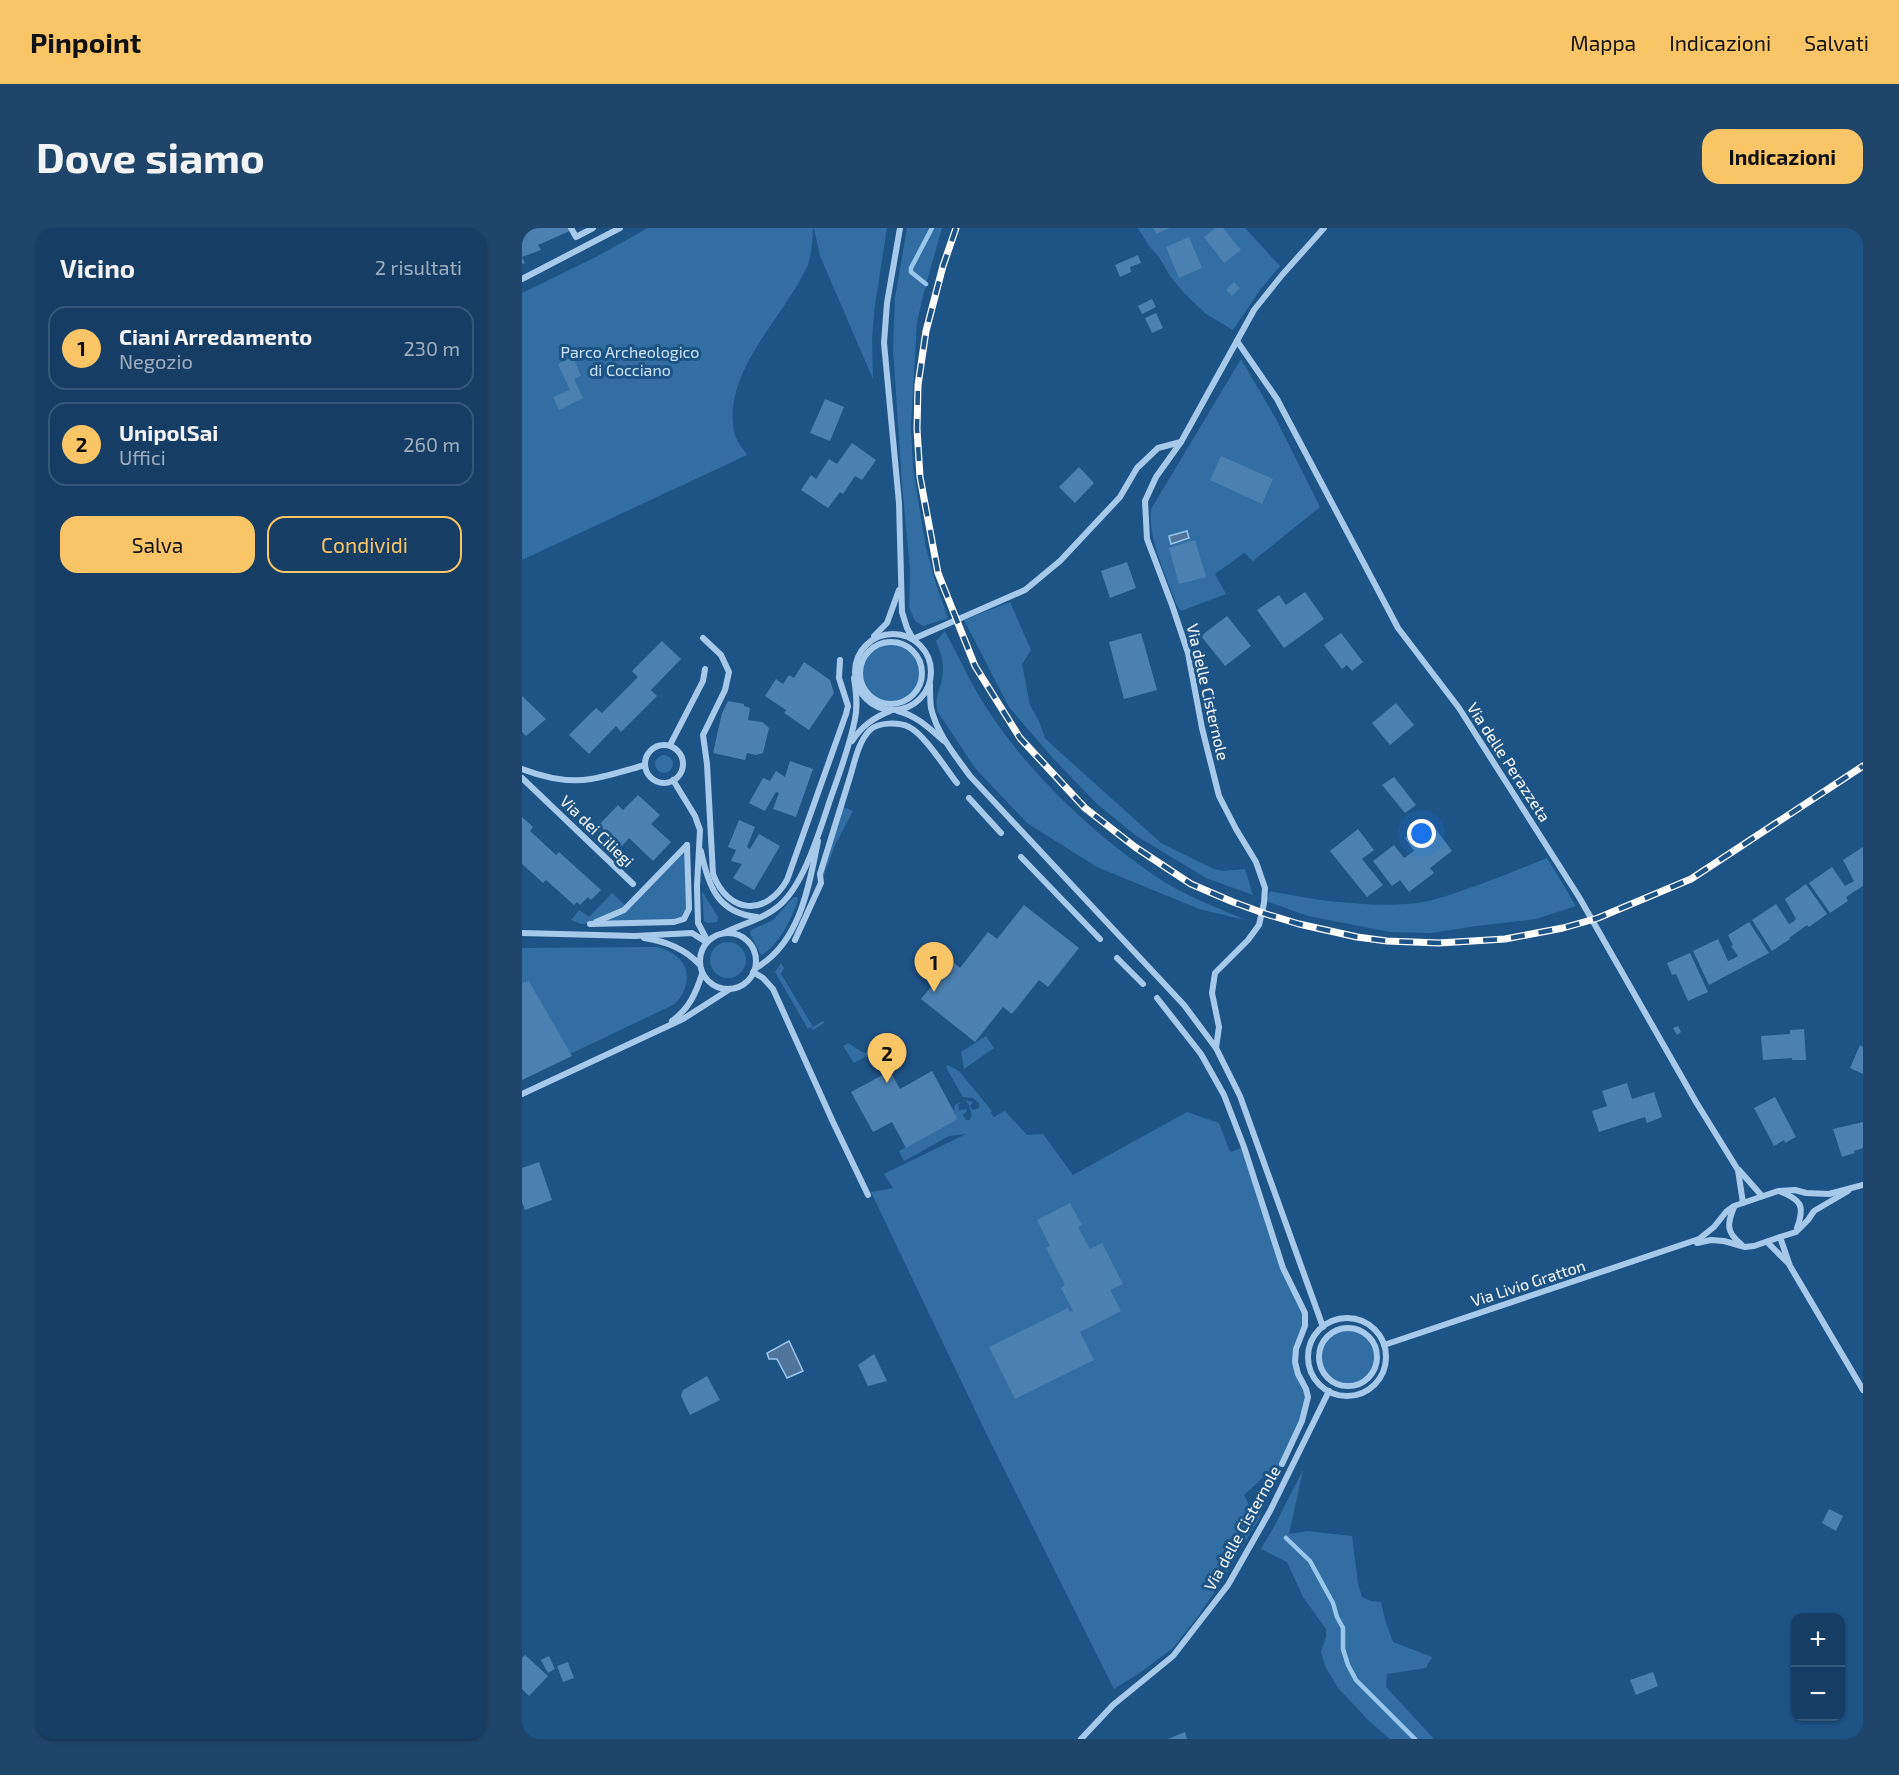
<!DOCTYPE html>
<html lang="it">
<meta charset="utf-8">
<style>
:root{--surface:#163e64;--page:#1f456a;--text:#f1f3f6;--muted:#9eaebf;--line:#355778;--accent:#f9c567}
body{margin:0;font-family:"Exo 2",sans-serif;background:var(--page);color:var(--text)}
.controls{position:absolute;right:18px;bottom:18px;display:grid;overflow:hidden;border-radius:12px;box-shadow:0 2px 4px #0004}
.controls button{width:54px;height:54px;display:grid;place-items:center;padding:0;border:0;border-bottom:2px solid var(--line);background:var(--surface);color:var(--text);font:30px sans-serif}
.you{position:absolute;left:900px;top:606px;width:21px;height:21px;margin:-15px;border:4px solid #fff;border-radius:50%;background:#1a73e8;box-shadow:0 0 0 9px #1a73e833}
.badge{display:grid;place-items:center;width:39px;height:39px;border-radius:50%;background:var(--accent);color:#111;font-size:20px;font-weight:700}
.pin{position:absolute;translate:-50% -50px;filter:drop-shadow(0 2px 3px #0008)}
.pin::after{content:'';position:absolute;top:32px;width:21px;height:18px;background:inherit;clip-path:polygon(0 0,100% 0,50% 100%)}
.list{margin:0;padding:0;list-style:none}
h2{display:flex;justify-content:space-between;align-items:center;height:78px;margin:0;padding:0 24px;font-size:26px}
h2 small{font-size:20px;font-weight:400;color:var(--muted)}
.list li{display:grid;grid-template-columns:39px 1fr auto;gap:18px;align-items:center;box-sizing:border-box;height:84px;margin:0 12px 12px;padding:0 12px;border:2px solid var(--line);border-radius:18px}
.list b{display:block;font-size:22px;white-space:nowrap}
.list p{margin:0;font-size:20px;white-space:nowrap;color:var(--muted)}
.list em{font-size:20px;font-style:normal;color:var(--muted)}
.actions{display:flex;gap:12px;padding:18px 24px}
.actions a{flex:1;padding:14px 0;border:2px solid var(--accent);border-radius:18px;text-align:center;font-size:21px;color:var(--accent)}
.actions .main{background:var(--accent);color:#111}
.map{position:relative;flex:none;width:1341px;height:1511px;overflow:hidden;border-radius:18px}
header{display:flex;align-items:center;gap:36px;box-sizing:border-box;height:84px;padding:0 30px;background:var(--accent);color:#111}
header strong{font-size:28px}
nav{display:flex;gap:33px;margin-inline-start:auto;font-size:21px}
.intro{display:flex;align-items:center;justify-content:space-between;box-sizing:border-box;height:144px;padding:0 36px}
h1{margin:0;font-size:42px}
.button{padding:15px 27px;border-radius:18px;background:var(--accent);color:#111;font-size:21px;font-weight:700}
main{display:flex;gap:36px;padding:0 36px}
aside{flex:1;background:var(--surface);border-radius:18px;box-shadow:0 2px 4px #0004}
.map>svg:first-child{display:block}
.green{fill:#326ea4}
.water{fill:#51759a;stroke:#9bc6ec;stroke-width:1.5}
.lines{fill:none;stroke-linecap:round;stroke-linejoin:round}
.stream{stroke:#9bc6ec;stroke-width:4.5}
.building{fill:#4b80b1}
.street{stroke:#a8caea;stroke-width:6}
.rail-casing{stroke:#fff;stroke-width:7}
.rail{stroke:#1e5386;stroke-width:4.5;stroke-dasharray:14;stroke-linecap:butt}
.labels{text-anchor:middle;stroke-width:6;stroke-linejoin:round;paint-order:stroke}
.park-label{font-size:16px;fill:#cce3f8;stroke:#1e5386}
.street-label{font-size:16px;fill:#fff;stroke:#1e5386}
</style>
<header>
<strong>Pinpoint</strong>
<nav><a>Mappa</a><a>Indicazioni</a><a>Salvati</a></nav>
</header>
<div class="intro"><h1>Dove siamo</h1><a class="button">Indicazioni</a></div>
<main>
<aside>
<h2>Vicino<small>2 risultati</small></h2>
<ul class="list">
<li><span class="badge">1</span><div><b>Ciani Arredamento</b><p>Negozio</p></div><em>230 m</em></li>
<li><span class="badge">2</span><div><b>UnipolSai</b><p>Uffici</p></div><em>260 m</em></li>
</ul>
<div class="actions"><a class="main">Salva</a><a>Condividi</a></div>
</aside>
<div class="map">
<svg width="1341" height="1511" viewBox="0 0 1341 1511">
<rect width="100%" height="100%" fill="#1e5386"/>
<g class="green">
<path d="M 126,0 L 291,0 C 290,13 290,29 284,41 C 260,91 201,144 212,203 C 213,212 221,220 225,227 L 0,332 L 0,65 L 76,28 Z"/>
<polygon points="292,0 365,0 353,77 350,109 351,151 298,28"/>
<polygon points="385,0 420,0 403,60 395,94 389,198 391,241 404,320 414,356 426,390 401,398 393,393 387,379 388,341 380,256 371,120 373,70"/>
<polygon points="616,0 723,0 758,38 738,62 711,102 684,86 663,66 648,48 637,29 627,18"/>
<path d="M 719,131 L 753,189 L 798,279 L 731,333 L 722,325 L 693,346 L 704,366 L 659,383 L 654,376 C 644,346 626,313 629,281 Z"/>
<polygon points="488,374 509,422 500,436 508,477 517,493 523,510 529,516 639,615 692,641 701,643 723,641 731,667 684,650 613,607 574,575 529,528 487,479 442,392"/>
<path d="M 423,403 C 434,424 445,447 457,468 C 500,540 574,610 644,655 C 669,670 697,680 723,692 L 677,681 L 575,639 L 505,595 L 453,540 L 416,484 C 412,468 417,465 420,451 C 423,437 419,425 414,413 Z"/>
<circle cx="369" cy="445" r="31"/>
<circle cx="142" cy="536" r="9"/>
<polygon points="319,578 331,583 313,617 299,655"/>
<polygon points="165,617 167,681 162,691 59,696 49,692 57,682 67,689 90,665 105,679"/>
<path d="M 1025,630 L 1054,678 L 1014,691 L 954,698 L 909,705 L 868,704 L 786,688 L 744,673 L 748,663 C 791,672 841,679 885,676 C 904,675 921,669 939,663 C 968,653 996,642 1025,630 Z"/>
<polygon points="180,663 196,689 195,694 186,695 182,693"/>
<path d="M 272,669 L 275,669 L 276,672 C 270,690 256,719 239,727 L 228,706 L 229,702 L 251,692 Z"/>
<circle cx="206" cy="732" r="18"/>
<path d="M 133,719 C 165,724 175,752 153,776 L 48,826 L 7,753 L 0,755 L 0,720 Z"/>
<polygon points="259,735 262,740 259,746 291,799 301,793 302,795 291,802 289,799 286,801 253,744"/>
<polygon points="464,808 472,820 442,841 439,824"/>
<polygon points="326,815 340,824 349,826 332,835 321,818"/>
<path d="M 426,837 L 437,843 L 470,883 L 469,885 L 472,889 L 483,883 L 505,907 L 521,906 L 551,947 L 665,884 L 697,895 L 708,924 L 722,919 L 749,1007 L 783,1085 L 773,1134 L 784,1161 L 783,1183 L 760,1236 L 755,1243 L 746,1245 L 722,1267 L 728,1279 L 735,1279 L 738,1282 L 738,1289 L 703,1348 L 677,1387 L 651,1420 L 619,1444 L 592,1461 L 463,1203 L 349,964 L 371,960 L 362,946 L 444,906 L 427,908 L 382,933 L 377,923 L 436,891 L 432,883 L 433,877 L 439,874 L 436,877 L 437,882 L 444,881 L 445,883 L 441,887 L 444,892 L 448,892 C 451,887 448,876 443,872 L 451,874 L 448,878 L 451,882 L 457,880 L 457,875 L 451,870 L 441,869 L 425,841 L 424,839 Z"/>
<circle cx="826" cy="1129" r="29"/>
<polygon points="781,1242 767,1306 785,1303 830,1308 836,1355 840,1369 849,1373 859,1374 864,1395 871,1414 910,1429 904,1440 865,1446 864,1459 912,1511 868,1511 847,1493 816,1460 803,1438 799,1424 804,1409 804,1401 781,1369 765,1334 739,1321 753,1297"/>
</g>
<g class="water">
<polygon points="665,303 667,310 649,316 647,308"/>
<polygon points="267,1113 281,1143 265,1150 255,1131 247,1131 245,1125"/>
</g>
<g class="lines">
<g class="stream">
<polyline points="404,56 389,44 389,40 410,0"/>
<polyline points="764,1310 788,1333 811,1375 815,1389 821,1400 821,1421 826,1437 834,1452 893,1511"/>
</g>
</g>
<g class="building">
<polygon points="0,0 49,0 50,2 16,17 19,22 0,29 3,35 0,36"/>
<polygon points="631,0 648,0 634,6"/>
<polygon points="693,0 701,0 719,22 702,35 682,9"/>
<polygon points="667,9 680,40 657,50 644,19"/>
<polygon points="616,27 619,35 608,39 609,44 598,49 593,37"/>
<polygon points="712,54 718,60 710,68 704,62"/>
<polygon points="630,71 634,79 620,86 616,78"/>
<polygon points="634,85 641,100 630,105 623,90"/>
<polygon points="51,129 59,148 52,151 61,170 37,182 31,169 48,162 36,136"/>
<polygon points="303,171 322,179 308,213 288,205"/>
<polygon points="330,215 354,232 340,252 333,248 321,266 318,264 306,280 279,262 289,247 294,251 307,231 315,236"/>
<polygon points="699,228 751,251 740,276 688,252"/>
<polygon points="557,239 572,255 553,275 537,259"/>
<polygon points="673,312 684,349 657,356 647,320"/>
<polygon points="605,334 614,360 588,370 579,343"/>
<polygon points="783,364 802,391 762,420 735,382 757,367 764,377"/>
<polygon points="705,388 729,418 703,438 679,408"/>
<polygon points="619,405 635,462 602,471 587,414"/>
<polygon points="819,405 841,434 830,443 825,437 820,441 802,417"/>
<polygon points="140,413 159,431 129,462 135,468 99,504 94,498 67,526 47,507 74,480 80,485 116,449 110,443"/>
<polygon points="282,434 308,452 312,465 287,502 262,485 264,482 243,468 254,451 261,456 267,447 272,450"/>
<polygon points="0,468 24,491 4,508 0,504"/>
<polygon points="206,473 222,476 222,478 228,480 226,492 240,494 247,500 241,525 234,527 225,525 223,532 191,525 200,485"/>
<polygon points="874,475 892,497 868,517 850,495"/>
<polygon points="268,533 291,541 274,589 251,581 257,565 254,564 243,583 227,575 241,550 248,553 254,543 263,549"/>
<polygon points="872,549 894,577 883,585 860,557"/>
<polygon points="116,567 138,587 129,596 149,614 131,633 107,610 100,618 77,597 96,577 101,582"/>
<polygon points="0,589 11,599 8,603 34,627 37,624 79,662 69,672 66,669 58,677 55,674 52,677 24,652 21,655 0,636"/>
<polygon points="217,592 233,599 225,619 228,621 237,606 258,618 232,662 211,650 220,636 209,633 214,622 206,619"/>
<polygon points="907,592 930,623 908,640 912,645 887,664 878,652 870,658 851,633 872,617 882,630 892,623 883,610"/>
<polygon points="836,601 852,622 840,631 861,657 845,669 808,623"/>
<polygon points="1341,619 1341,658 1324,669 1326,673 1308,685 1287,655 1310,639 1323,658 1332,653 1321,632"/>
<polygon points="1284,656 1305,686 1287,699 1285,697 1267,710 1268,711 1250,723 1230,692 1254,676 1267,696 1271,694 1274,691 1263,671"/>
<polygon points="502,677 557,720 526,759 517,752 490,786 481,779 453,814 399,771 430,733 438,740 466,704 475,711"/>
<polygon points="1227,694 1247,725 1187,757 1171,723 1196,711 1206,733 1211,731 1216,728 1209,718 1211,717 1206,707"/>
<polygon points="1168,725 1186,764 1166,773 1154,746 1150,747 1145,735"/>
<polygon points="7,753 50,828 0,852 0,755"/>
<polygon points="1156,798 1159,804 1155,807 1151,800"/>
<polygon points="1282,801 1284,832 1270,832 1270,830 1241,832 1239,808 1268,806 1268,802"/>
<polygon points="1338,817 1341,819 1341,846 1328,840"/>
<polygon points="368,843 378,861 410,843 436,891 384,920 370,894 351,904 329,864"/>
<polygon points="1105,855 1110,871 1132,864 1140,889 1125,895 1123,889 1077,904 1070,883 1085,878 1080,863"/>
<polygon points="1253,869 1274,909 1263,915 1262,912 1252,918 1232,880"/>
<polygon points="1341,894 1341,920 1332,923 1333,925 1320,929 1311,901"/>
<polygon points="17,934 30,972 3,982 0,974 0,940"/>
<polygon points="548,975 560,997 556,999 568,1021 580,1015 601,1056 588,1062 599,1083 558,1104 572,1132 493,1171 467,1119 546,1080 548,1084 551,1083 539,1060 543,1057 524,1020 528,1018 515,992"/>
<polygon points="352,1126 365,1153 346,1158 336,1137"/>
<polygon points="185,1148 198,1172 168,1187 159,1168 161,1162"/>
<polygon points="1307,1281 1321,1288 1314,1303 1300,1295"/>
<polygon points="3,1427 26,1448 7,1468 0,1461 0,1430"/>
<polygon points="27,1428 33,1441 26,1445 19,1432"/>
<polygon points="46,1434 52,1450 41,1454 35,1438"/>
<polygon points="1131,1444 1136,1458 1114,1467 1108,1452"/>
<polygon points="663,1504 665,1511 646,1511"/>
</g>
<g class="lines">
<g class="street">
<polyline points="49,0 54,9 71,0"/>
<polyline points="378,0 365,75 362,115 377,275 380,384 385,400 391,411"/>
<polyline points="0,51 98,0"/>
<polyline points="715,113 755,171 876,400 937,480 1057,669 1174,874 1216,942 1221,975"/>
<circle cx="371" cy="444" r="38"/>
<polyline points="352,408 365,395 377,362"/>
<path d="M 181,410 L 199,427 L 207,444 L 203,462 L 181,507 L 185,536 L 191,646 C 206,686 244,689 265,652 L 324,486 L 326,478 L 317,450 L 318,432"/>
<polyline points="391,411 503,362 538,333 598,269 615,240 636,220 659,214"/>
<circle cx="369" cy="445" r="31"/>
<path d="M 408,456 C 408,464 408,473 409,480 C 415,506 433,527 448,548 L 662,777 L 694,820 L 718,868 L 801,1099"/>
<path d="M 376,483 C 395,488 407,500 422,513"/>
<path d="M 330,513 C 340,498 351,490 368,483"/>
<polyline points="148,517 181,453 183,441"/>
<circle cx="142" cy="536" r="19"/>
<path d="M 0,541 C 21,549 46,555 69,551 C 87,548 105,542 123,537"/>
<polyline points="0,550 111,656"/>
<polyline points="151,552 173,588 178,602 175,658 176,695 185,712"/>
<polyline points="447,570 479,605"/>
<path d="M 179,623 C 186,657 195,685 235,689"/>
<polyline points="499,629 578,711"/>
<polyline points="74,694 102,682 165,617"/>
<polyline points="68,696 152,694 162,691 167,681 165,617"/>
<circle cx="206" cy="733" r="28"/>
<polyline points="0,705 113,708 170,705 184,714"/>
<path d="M 202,705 C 222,695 246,690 262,673 C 284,650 299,599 309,569 C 318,544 328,517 333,491 C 336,477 334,463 332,450"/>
<path d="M 122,710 C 143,713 162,720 177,736"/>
<path d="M 273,712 L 299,655 L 298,646 C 308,613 318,581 328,549 C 333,533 336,514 348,502 C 356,494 377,494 387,499 C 402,506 424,541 435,555"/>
<polyline points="595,730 621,756"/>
<path d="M 234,740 C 278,715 287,658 296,613"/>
<polyline points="231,744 241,750 251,761 311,894 346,967"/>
<polyline points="635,770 679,826 702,867 722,919 761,1040 783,1085 783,1098 774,1121 773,1134 776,1146 784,1161 786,1169 780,1193 760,1236"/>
<path d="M 150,793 C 167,781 174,765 180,746"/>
<polyline points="694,820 697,799 690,765 693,745 726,712 737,697 742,675 743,660 734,634 714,601 697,568 680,500 666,425 650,377 625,311 623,273 634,249 659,214 732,82 760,47 802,0"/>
<polyline points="0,866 161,791 208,761"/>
<polyline points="1217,942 1240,968"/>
<path d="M 1257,963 C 1280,972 1283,978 1275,1000"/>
<path d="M 1212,979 C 1205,996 1204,1004 1219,1016"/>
<polyline points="1258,1009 1268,1038 1341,1162"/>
<polyline points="1245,1014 1266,1035"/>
<polyline points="1175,1015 1189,1012 1202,1013 1223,1019 1232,1018 1258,1009 1274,1004 1286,992 1292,983 1326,963"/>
<circle cx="825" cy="1129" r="39"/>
<circle cx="826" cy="1129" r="29"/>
<polyline points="862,1117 1177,1011 1192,999 1204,984 1212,978 1256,963 1273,962 1284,965 1307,966 1341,957"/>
<polyline points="559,1511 591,1477 651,1428 706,1357 748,1283 807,1163"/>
</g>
<g class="rail-casing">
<polyline id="rail" points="434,0 421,38 404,103 396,157 395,201 398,249 416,345 453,438 498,510 563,580 613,619 669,656 711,674 744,686 777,696 835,709 865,713 917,715 983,711 1041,700 1076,690 1169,651 1341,538"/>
</g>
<use href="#rail" class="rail"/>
</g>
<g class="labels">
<g class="park-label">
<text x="108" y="130">Parco Archeologico<tspan x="108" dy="18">di Cocciano</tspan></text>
</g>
<g class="street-label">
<text transform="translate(686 464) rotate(77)" y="6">Via delle Cisternole</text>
<text transform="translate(987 534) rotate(57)" y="6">Via delle Perazzeta</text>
<text transform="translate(75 603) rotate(44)" y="6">Via dei Ciliegi</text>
<text transform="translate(1006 1055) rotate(-18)" y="6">Via Livio Gratton</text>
<text transform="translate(720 1300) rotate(-61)" y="6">Via delle Cisternole</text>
</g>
</g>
</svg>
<div class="controls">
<button>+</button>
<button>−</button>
</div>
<div class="you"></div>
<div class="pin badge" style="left:412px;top:764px">1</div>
<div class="pin badge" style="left:365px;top:855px">2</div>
</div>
</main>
